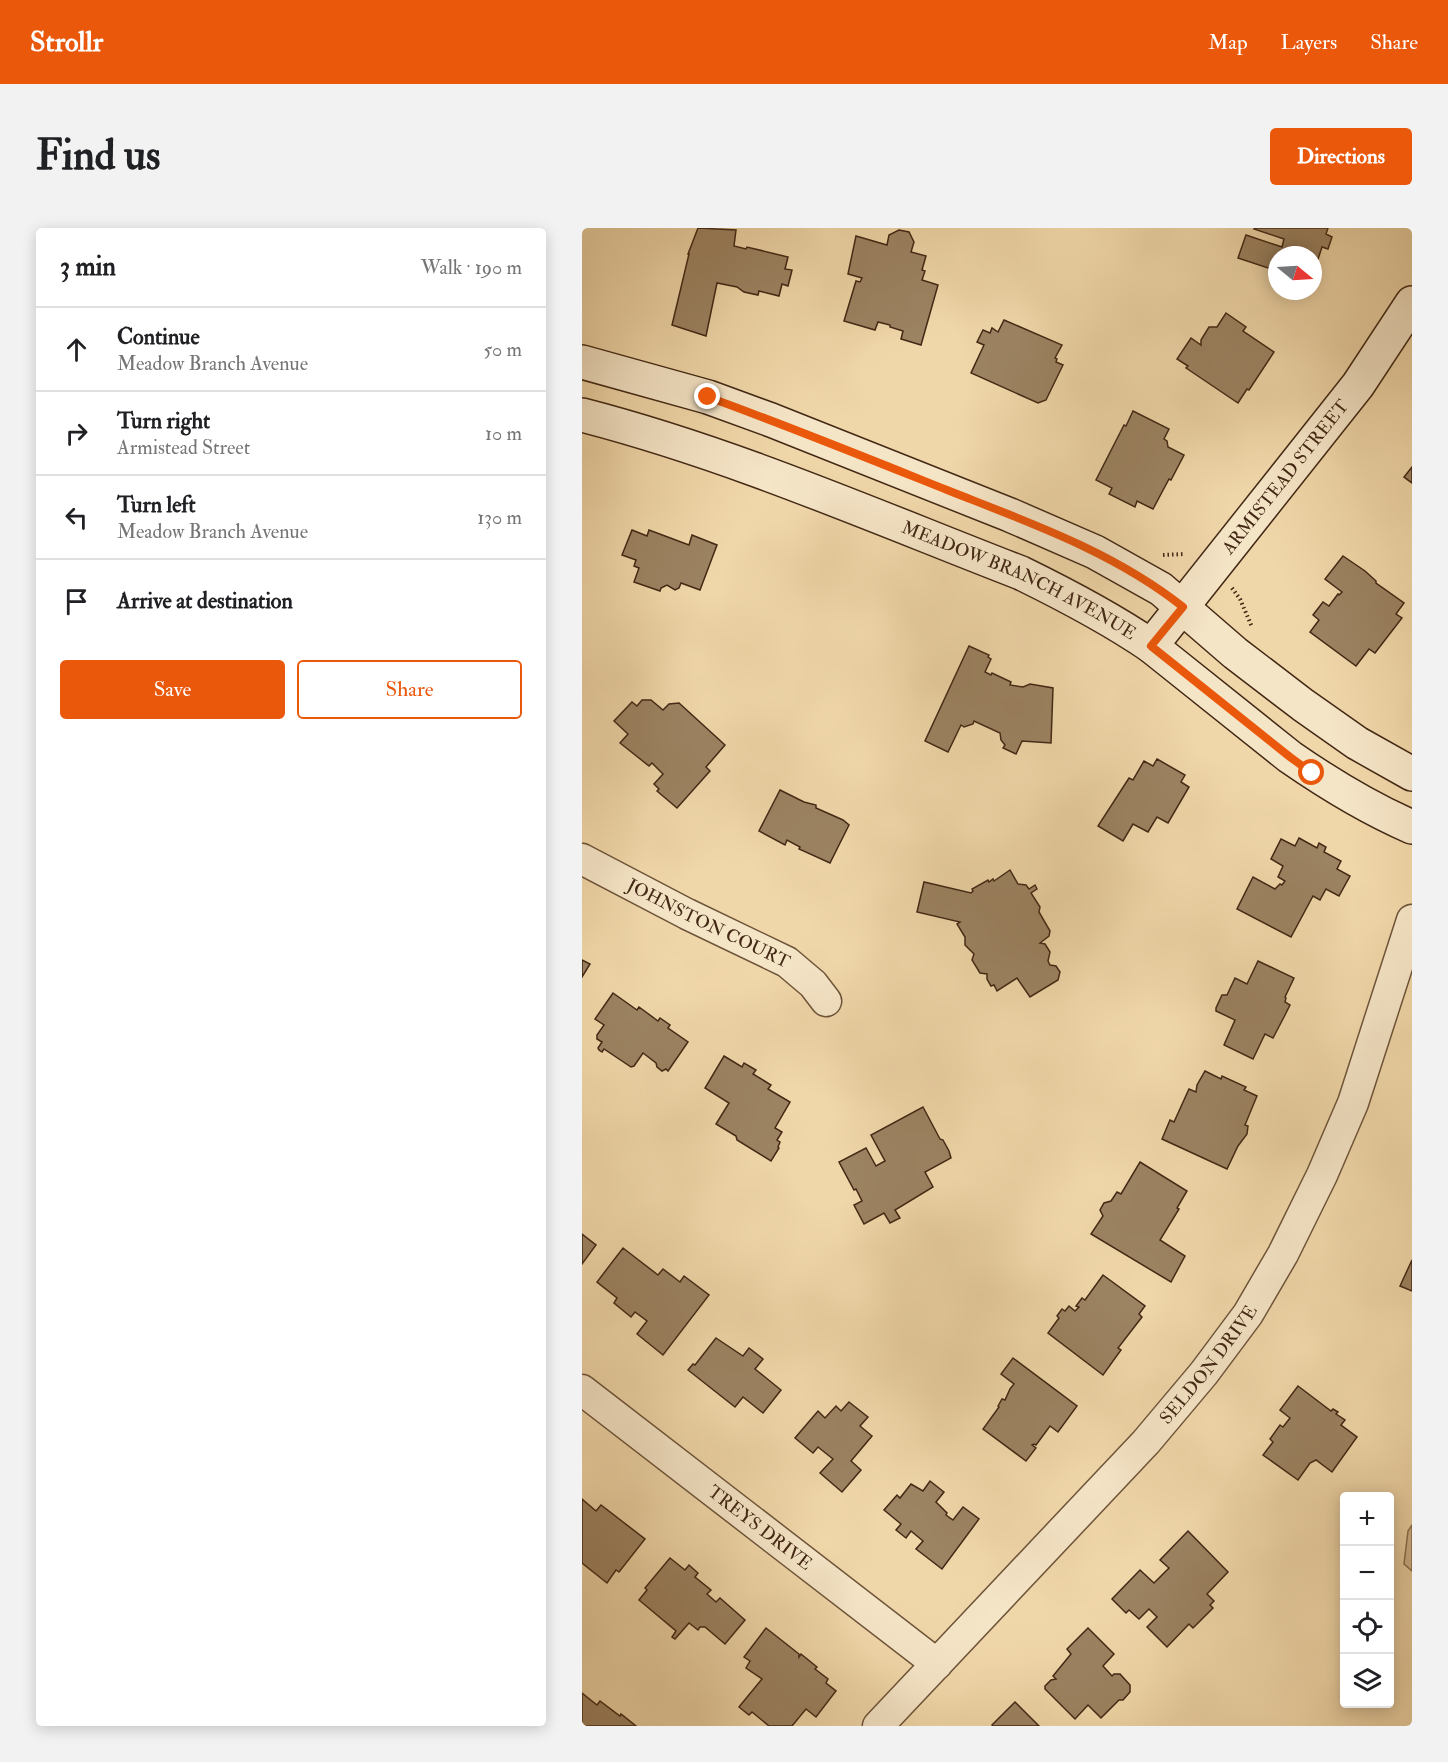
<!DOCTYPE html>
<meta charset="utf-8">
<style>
:root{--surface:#fff;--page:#f2f2f2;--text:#202124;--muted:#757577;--line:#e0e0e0;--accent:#ea580c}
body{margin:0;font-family:"IM FELL Double Pica",serif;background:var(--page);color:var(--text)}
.controls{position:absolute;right:18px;bottom:18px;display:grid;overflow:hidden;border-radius:6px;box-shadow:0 3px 15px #0003}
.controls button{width:54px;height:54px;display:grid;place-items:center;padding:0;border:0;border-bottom:2px solid var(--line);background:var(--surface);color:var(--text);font:30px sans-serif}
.compass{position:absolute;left:686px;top:18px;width:54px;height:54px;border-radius:50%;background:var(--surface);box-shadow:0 3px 15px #0003;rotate:108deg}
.stop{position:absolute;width:18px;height:18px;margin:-14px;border:4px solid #ea580c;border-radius:50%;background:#fff}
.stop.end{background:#ea580c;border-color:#fff;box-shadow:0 2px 6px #0008}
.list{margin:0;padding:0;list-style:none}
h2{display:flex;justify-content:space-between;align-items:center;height:78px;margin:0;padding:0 24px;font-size:26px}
h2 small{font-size:20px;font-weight:400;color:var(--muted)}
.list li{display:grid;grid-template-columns:39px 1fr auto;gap:18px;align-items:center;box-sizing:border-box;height:84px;padding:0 24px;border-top:2px solid var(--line)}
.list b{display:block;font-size:22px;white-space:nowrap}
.list p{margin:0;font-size:20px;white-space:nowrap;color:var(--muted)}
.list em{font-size:20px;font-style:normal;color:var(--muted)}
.actions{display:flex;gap:12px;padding:18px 24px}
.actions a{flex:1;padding:14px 0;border:2px solid var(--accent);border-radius:6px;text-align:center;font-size:21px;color:var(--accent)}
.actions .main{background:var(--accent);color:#fff}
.icon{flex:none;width:33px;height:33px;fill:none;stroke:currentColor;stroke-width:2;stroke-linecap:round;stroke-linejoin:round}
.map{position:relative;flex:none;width:830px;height:1498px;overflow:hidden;border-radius:6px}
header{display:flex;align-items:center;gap:36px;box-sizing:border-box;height:84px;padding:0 30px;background:var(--accent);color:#fff}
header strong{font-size:28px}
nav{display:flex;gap:33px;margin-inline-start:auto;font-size:21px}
.intro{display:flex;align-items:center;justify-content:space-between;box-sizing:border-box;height:144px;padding:0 36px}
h1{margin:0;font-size:42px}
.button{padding:15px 27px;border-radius:6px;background:var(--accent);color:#fff;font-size:21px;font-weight:700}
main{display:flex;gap:36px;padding:0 36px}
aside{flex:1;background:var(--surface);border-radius:6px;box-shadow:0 3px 15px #0003}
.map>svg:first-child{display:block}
.green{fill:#d2b990;stroke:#8a7052;stroke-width:1.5}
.building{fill:#9c8362;stroke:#422815;stroke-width:1.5}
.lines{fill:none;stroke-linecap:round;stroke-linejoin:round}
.street-casing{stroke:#6e543a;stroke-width:33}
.secondary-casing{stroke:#422815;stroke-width:36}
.path{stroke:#422815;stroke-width:4;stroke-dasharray:1.5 3;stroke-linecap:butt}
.street{stroke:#f5e5c7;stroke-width:30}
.secondary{stroke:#f5e5c7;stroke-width:33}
.route{stroke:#ea580c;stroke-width:8}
.labels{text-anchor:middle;stroke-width:6;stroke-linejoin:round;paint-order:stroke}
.street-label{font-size:18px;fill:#422815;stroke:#f5e5c7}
</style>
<header>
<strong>Strollr</strong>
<nav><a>Map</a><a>Layers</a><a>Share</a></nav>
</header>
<div class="intro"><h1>Find us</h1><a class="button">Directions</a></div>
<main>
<aside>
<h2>3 min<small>Walk · 190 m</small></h2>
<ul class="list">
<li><svg class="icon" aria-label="ahead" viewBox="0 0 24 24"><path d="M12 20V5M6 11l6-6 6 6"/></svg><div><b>Continue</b><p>Meadow Branch Avenue</p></div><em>50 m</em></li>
<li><svg class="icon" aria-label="right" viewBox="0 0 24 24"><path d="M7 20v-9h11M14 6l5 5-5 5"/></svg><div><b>Turn right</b><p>Armistead Street</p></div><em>10 m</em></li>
<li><svg class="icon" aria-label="left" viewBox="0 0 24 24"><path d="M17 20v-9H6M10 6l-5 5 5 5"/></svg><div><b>Turn left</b><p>Meadow Branch Avenue</p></div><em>130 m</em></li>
<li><svg class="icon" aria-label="arrive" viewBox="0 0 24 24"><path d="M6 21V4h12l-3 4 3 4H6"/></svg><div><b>Arrive at destination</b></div></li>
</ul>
<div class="actions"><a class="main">Save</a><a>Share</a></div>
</aside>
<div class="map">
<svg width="830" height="1498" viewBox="0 0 830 1498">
<rect width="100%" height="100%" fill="#f0d7a9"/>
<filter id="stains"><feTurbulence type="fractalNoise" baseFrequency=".00333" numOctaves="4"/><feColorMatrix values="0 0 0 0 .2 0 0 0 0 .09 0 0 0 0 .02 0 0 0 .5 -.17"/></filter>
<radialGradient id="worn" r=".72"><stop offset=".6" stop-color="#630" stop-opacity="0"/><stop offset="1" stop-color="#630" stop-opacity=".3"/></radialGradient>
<polygon class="green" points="830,1297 830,1343 822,1336 826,1303"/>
<g class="building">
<polygon points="116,0 154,2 152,18 164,21 165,19 206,29 203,41 210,42 206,58 200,56 197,68 177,63 176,67 162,64 155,59 135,55 124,108 90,97 107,26 106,26"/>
<polygon points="672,0 746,0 744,6 750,9 746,21 740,19 734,37 732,37 731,39 731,27 695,27 695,43 656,30 664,7 700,19 702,11 672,1"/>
<polygon points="317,2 327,4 332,14 329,24 344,28 340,42 343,43 340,52 356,57 339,117 319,111 321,103 308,99 308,97 296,94 293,102 262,93 274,53 278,54 280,50 266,46 274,8 305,17 307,7"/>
<polygon points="644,85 664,99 661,103 692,124 667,162 665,161 656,175 604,140 606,138 595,131 609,110 619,117 619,112 627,99 635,99"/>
<polygon points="422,92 480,117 473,130 475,131 474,134 481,137 464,172 456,175 389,145 402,117 395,114 401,102 408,105 410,100 416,104"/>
<polygon points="551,183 587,201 582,211 585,213 586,219 602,227 589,252 587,251 571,281 555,273 553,279 527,266 530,260 514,252 542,197 544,198"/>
<polygon points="830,239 830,255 822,249"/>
<polygon points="50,302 65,308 67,302 107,317 110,307 135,317 118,362 99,355 97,360 93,362 85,357 79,360 78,363 52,354 57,340 52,338 54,332 40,327"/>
<polygon points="761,328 783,343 794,353 794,355 822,375 814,386 820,390 793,425 787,421 774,438 728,404 737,392 731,387 741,374 747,378 756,366 757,367 760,364 743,351"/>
<polygon points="387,418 407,427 406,429 409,431 403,444 409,447 410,445 429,454 428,457 441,459 448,456 471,460 469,515 440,513 434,526 421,520 423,517 419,512 418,505 392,493 391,496 382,499 379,497 366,524 343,513"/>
<polygon points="60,472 69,472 81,482 87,476 97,475 143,517 124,539 128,543 95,580 75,563 77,561 72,556 81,546 70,535 67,538 38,515 46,506 32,493 50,474 55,478"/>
<polygon points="575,531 603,547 599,554 607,559 586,595 575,589 566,604 551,596 541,613 516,598 547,550 551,552 562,533 571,538"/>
<polygon points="198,562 222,574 234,577 234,580 261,592 267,597 248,635 217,621 218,619 205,612 203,617 177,603"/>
<polygon points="717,610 735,620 737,615 744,619 742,624 759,633 755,641 768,648 757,668 744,661 738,672 731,668 709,709 655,681 671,649 693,661 698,656 700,657 703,653 696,649 701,638 689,631 699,611 713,618"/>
<polygon points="428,642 436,656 444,657 447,661 453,657 455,661 449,665 458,679 457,684 468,703 467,708 458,715 463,716 468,724 466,733 468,737 474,738 478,744 476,752 448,769 435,750 415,763 412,757 409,758 405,751 405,746 398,745 390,732 392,726 383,717 383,709 375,696 378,694 335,684 342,654 389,665 391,663 390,661 406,652 407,654 411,651 412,653"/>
<polygon points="0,732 8,736 0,749"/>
<polygon points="676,733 712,750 703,769 704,770 703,774 708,777 702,789 691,810 683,806 671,831 642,817 653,792 634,783 634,780 640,767 645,767 653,750 665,756"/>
<polygon points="31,765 55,782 57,779 76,793 78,790 88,797 86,800 106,814 86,843 84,841 80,843 75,839 74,835 61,825 52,838 49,839 22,821 20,824 17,822 16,820 20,814 15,811 15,807 22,797 13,791"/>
<polygon points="142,828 160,839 162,835 174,842 171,846 189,857 186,861 208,874 193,900 200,904 195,912 198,914 196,919 197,920 189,933 155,912 154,908 134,896 147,875 123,860"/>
<polygon points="623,843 639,851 640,848 664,859 662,862 675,868 663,897 666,898 665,906 656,918 645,941 580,911 588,892 592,894 607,861 614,864 615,857"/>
<polygon points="341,879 358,911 361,912 367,923 369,930 343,944 351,959 313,982 318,990 308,995 302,985 282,996 272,977 280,973 274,961 272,962 257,934 284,920 294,938 303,933 289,907"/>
<polygon points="558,934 605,963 595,980 597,981 578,1012 603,1028 589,1054 509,1006 521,988 518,982 522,975 529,973 535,964 539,966"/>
<polygon points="0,1006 14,1017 0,1036"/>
<polygon points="41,1020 76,1047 81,1041 98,1054 102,1048 127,1067 81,1127 55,1106 65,1093 53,1084 49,1089 32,1075 35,1070 15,1054"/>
<polygon points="830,1032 830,1063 818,1058"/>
<polygon points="521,1047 563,1078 557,1086 560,1089 536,1120 539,1122 521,1147 466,1105 477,1090 475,1088 480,1081 483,1083 487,1078 493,1083 497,1079 494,1078 500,1070 503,1072"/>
<polygon points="134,1110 161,1128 167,1120 181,1131 173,1141 199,1162 181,1185 161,1169 153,1179 106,1142 111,1136 113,1137"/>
<polygon points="431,1130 495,1178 476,1204 468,1198 454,1217 452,1216 450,1217 454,1220 444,1233 401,1201 417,1179 416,1178 420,1171 423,1172 428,1161 432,1156 419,1146"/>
<polygon points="716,1158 749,1183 751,1181 756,1184 754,1186 763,1192 759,1197 775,1209 750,1244 734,1232 728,1235 716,1252 681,1227 691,1214 688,1211 698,1197 701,1199 708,1190 698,1182"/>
<polygon points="267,1174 286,1189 278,1198 290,1208 269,1233 279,1242 260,1264 238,1245 251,1231 236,1219 231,1225 213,1210 236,1183 243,1190 254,1178 259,1183"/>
<polygon points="348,1253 362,1264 354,1274 365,1285 364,1287 371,1292 381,1279 397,1291 360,1341 334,1321 341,1313 329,1303 324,1310 314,1302 319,1296 302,1282 315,1267 318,1270 329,1256 341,1263"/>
<polygon points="0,1271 14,1283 19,1277 63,1311 37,1344 34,1342 25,1355 0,1335"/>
<polygon points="606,1303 646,1344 625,1366 632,1373 628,1377 631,1380 611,1400 607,1396 585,1419 565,1399 575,1389 567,1381 557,1391 547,1382 544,1385 530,1371 558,1342 572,1355 587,1340 578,1332"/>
<polygon points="88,1330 103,1342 107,1337 116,1345 113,1349 129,1362 125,1366 134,1374 138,1370 163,1392 143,1416 123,1399 118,1399 116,1402 107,1395 93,1411 90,1409 94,1403 57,1372 65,1362 63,1360"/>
<polygon points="184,1400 217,1426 217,1429 219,1426 235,1439 233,1441 246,1451 244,1455 254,1463 234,1489 224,1481 210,1498 187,1498 170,1484 167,1487 157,1479 180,1451 164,1440 168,1433 162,1429"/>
<polygon points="506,1400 532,1426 521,1438 530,1448 532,1446 538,1446 548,1457 548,1464 541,1472 537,1472 519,1490 506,1477 493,1491 463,1461 463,1458 469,1452 474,1451 471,1448 489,1426 485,1421"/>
<polygon points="0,1465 15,1477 18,1473 38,1488 39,1486 54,1498 0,1498"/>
<polygon points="433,1474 457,1498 411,1498 410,1497"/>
</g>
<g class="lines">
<g class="street-casing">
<g id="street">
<path id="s1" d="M 0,631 L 105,686 L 205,734 L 231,756 L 244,773"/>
<path id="s2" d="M 0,1162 L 355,1436"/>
<path id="s3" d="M 296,1498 L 564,1214 L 622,1145 L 666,1086 L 701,1026 L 740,947 L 771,875 L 830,692"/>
</g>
</g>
<g class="secondary-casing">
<g id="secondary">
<polyline points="0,134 126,169 189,192 428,287 513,324 579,361 653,425 721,477 775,515 830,546"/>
<path id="s4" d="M 0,187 C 151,226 294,289 439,345 C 484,367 528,390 569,418 L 708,529 C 747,556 786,580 830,599"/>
<path id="s5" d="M 569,418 L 776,157 L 830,75"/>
</g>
</g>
<g class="path">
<polyline points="581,327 603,326"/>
<polyline points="650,360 658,371 670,399"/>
</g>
<use href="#street" class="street"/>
<use href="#secondary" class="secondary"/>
</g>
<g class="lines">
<path class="route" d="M 126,169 C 206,198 285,230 365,262 C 446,294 532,324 601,379 L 569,418 L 708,529 L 730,545"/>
</g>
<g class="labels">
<g class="street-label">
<text dy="6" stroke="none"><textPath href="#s5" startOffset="216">ARMISTEAD STREET</textPath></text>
<text dy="6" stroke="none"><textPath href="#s4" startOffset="468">MEADOW BRANCH AVENUE</textPath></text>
<text dy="6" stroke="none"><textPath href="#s1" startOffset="142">JOHNSTON COURT</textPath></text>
<text dy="6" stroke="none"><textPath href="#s3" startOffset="490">SELDON DRIVE</textPath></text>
<text dy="6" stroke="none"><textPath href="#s2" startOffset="225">TREYS DRIVE</textPath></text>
</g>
</g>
<rect width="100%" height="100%" filter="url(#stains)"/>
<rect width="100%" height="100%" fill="url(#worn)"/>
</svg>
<div class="controls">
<button>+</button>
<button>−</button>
<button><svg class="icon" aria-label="locate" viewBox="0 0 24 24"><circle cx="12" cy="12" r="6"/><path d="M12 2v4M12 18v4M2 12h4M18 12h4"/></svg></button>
<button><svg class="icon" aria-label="layers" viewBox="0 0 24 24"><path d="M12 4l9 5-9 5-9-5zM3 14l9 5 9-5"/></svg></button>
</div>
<svg class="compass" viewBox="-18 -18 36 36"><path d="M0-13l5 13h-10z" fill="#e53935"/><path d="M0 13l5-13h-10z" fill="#757577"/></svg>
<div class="stop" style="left:730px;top:545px"></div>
<div class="stop end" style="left:126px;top:169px"></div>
</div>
</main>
